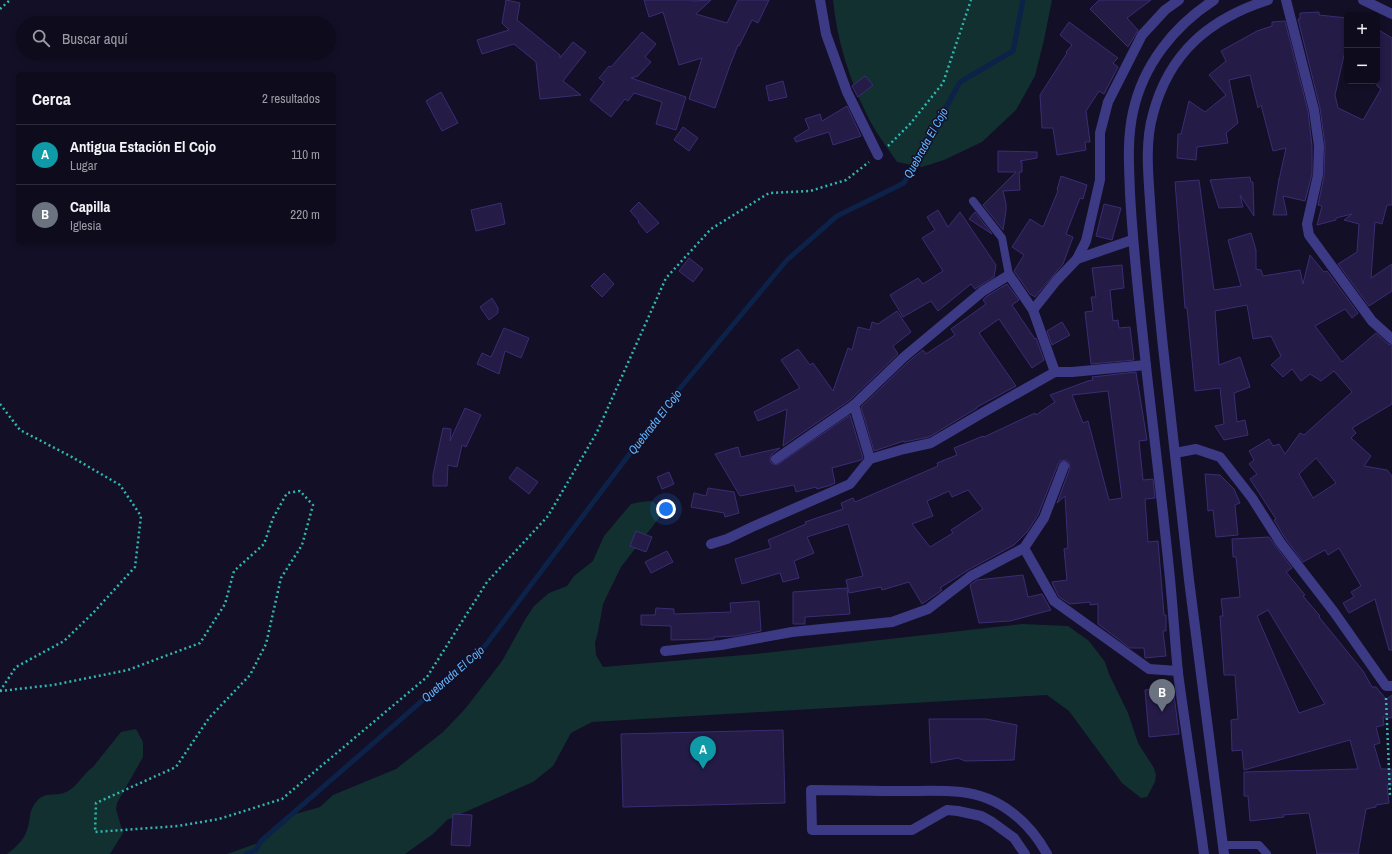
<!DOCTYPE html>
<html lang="es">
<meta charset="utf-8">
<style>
:root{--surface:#0e0b1c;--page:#171425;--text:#f1f3f6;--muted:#9b9ba3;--line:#2e2b3b;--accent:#1a73e8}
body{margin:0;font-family:"Archivo Narrow",sans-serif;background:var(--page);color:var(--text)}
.controls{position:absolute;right:12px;top:12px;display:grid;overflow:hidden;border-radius:6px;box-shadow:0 2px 6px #0003}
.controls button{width:36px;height:36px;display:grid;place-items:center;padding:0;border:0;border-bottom:1px solid var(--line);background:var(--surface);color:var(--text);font:20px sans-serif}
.you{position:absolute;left:666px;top:509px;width:14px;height:14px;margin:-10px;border:3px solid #fff;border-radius:50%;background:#1a73e8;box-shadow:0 0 0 6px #1a73e833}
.badge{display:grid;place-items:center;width:26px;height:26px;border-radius:50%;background:var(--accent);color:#fff;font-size:13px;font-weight:700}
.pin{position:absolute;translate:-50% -33px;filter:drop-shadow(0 1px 2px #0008)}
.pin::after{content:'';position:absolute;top:21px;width:14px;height:12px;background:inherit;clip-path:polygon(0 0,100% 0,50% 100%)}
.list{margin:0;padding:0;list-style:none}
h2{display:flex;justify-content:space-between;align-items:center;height:52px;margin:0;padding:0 16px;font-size:17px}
h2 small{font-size:13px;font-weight:400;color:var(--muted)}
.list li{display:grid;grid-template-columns:26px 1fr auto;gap:12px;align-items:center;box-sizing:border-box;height:60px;padding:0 16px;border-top:1px solid var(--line)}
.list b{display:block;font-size:15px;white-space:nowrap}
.list p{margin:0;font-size:13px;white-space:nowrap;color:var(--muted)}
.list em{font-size:13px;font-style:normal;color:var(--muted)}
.icon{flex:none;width:22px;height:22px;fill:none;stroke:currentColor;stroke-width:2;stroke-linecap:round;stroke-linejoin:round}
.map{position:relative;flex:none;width:1392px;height:854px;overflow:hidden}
.search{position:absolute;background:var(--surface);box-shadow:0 2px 6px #0003;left:16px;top:16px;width:320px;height:44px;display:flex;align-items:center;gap:10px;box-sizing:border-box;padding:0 14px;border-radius:22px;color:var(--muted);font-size:15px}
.panel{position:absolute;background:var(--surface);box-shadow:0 2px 6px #0003;left:16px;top:72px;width:320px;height:172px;border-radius:6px}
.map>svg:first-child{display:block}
.green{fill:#12302f}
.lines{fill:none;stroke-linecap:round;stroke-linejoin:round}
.stream{stroke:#0c2248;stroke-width:5}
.building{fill:#241b47;stroke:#3b2d73;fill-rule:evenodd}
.path{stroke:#2fb8b0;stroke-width:2.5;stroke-dasharray:2 3;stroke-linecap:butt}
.lane{stroke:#3d3a85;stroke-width:8}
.street{stroke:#3d3a85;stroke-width:10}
.labels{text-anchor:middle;stroke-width:3;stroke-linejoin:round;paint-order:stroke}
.water-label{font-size:12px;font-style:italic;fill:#62b6ff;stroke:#130f26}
</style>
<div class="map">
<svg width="1392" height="854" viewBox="0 0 1392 854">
<rect width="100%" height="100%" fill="#130f26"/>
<g class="green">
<path d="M 833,0 L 1052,0 L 1044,40 L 1035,76 L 1016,110 L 982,142 L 944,160 L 922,167 L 897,162 C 887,147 875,132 867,115 C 849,79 837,40 833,0 Z"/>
<path d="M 652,501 C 659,506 660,509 659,518 L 621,567 L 603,604 L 598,632 L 595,643 L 596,655 L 603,667 L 755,654 L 1022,624 L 1068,626 L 1089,641 L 1105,662 L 1109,674 L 1128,713 L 1138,743 L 1154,768 L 1156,775 L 1155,782 L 1147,797 L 1141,798 L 1122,783 L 1069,711 L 1047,695 L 592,722 L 571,733 L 553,766 L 533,782 L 447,820 L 433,834 L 405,854 L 227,854 L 258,843 L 283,825 L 292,815 L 320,807 L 333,795 L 396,769 L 443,732 L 465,709 L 502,661 L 526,618 L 534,606 L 549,593 L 567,586 L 574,576 L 593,561 L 604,536 L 631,504 L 640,502 Z"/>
<path d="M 136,729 L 143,742 L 143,757 L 117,803 L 116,809 L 123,833 L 110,854 L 7,854 C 15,848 24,840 27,830 C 31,820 28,810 37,801 C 45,791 56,797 66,792 C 78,787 82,774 93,767 L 121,732 Z"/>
</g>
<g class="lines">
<polyline class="stream" points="246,854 256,850 261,841 485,646 671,399 787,260 837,216 904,183 960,82 1013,51 1023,0"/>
</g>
<g class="building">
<polygon points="506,0 520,3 517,20 560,55 560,58 573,42 586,52 563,81 581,95 540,99 536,62 514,44 482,54 477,40 509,30 502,23"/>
<polygon points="644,0 693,0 693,1 711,0 696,14 727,23 738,0 769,0 758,23 752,20 739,46 738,45 729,68 715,108 689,99 702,58 679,65 663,12 649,17"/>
<polygon points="1099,0 1151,0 1127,18 1138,30 1128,47 1090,9"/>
<polygon points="1319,12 1319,15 1347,18 1347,58 1344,55 1335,95 1338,108 1363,120 1381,89 1377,86 1377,29 1392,38 1392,205 1387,205 1382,224 1375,222 1371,278 1392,264 1392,291 1369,306 1338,264 1357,252 1359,224 1344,220 1352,214 1336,218 1336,220 1317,225 1322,206 1318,205 1324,176 1325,145 1320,108 1298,19 1300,19 1300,13"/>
<polygon points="1285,21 1308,111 1312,146 1312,174 1305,201 1283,196 1287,215 1273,215 1279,179 1279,180 1286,148 1273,151 1261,105 1258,108 1250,75 1229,80 1238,123 1226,133 1228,143 1197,147 1196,160 1177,158 1178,134 1181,134 1189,101 1205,112 1226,95 1209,75 1226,61 1221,51 1257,31 1272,26 1272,22"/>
<polygon points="1069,22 1118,58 1113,63 1118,67 1104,94 1099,91 1086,111 1090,142 1085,142 1086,150 1057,155 1053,128 1042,128 1040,95 1067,53 1066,52 1072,45 1060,35"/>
<polygon points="642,32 656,44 645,57 651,62 638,76 631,78 686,97 676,130 656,124 662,102 634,93 628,101 625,99 611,117 590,100 604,82 599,78 609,66 611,67"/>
<polygon points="865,76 873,85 858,97 852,86"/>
<polygon points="783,81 787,97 769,101 766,86"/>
<polygon points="441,92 458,123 442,131 426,101"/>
<polygon points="847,106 861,136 833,145 829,132 796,142 794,138 809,129 805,119 820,114 822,121"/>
<polygon points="683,127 698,138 689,151 674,140"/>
<polygon points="998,151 1037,152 1037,158 1020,161 1022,162 1022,172 1019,172 1020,190 1003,191 1006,204 1006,211 1003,230 983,205 1016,172 998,172"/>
<polygon points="1061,176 1087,185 1083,199 1080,198 1066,234 1073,237 1063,264 1035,297 1030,294 1014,271 1024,255 1012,247 1030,219 1043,227 1058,191 1057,190"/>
<polygon points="1250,177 1251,182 1253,182 1254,216 1240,195 1243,207 1219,208 1210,180"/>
<path d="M 1199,180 L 1214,290 L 1241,286 L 1228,240 L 1251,233 L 1256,250 L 1256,269 L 1261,270 L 1263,276 L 1300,270 L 1303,284 L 1310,255 L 1324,272 L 1327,271 L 1358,313 L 1352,318 L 1345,309 L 1315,326 L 1342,362 L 1376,333 L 1388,344 L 1392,345 L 1392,404 L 1352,428 L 1356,433 L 1351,438 L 1371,456 L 1364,466 L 1387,470 L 1392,476 L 1392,650 L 1389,650 L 1375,599 L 1349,613 L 1343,603 L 1354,597 L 1351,592 L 1361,586 L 1339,548 L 1328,555 L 1325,550 L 1303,562 L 1285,538 L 1274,520 L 1276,519 L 1250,479 L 1257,474 L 1249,464 L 1254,460 L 1249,451 L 1269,439 L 1273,446 L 1279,444 L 1285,454 L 1300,433 L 1304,435 L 1352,392 L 1334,371 L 1321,381 L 1310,374 L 1301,381 L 1292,369 L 1283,377 L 1271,365 L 1281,356 L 1271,336 L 1253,339 L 1247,305 L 1215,311 L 1219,365 L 1240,357 L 1250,387 L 1234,393 L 1237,422 L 1245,420 L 1248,435 L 1224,440 L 1215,426 L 1224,424 L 1220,388 L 1195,391 L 1187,308 L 1185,308 L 1175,182 ZM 1316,458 L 1336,483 L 1313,498 L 1299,474 Z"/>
<polygon points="639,202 659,223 647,233 638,222 639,221 630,211"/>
<polygon points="501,203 505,224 476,231 471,210"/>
<polygon points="1104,204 1121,208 1112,240 1096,236"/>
<polygon points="938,210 948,227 960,212 996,265 994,277 975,289 971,284 938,311 931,301 903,317 890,295 918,278 923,284 943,271 922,238 935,230 927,217"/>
<polygon points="975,212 992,234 969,219"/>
<polygon points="689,258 703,269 693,282 679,271"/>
<polygon points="1122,265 1124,288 1110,290 1113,321 1118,320 1119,328 1130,327 1134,360 1091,364 1085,312 1093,311 1091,297 1096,297 1092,268"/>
<polygon points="604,273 614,284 602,297 591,286"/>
<polygon points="1007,284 1019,300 1012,305 1035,339 1036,338 1044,360 1032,368 999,319 979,333 1016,386 977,407 977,408 929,437 904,442 904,441 874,451 861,407 908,362 923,350 926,354 955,335 951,329 986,304 983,300 987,296"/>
<polygon points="492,298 498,308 498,313 489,320 480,307"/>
<polygon points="897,311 911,332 893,346 898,354 850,400 783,446 787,409 758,421 754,412 800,388 781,360 798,349 810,365 813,363 833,391 848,348 852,350 858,327 870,330 872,322 878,324"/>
<polygon points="1062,322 1070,335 1052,345 1047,331"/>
<polygon points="504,328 529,338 521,358 505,351 499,374 477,364 482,353 491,357"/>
<path d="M 1136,372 L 1147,440 L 1139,441 L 1143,480 L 1153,479 L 1155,498 L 1145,499 L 1148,542 L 1158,541 L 1164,615 L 1166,615 L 1166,631 L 1163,631 L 1166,656 L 1145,658 L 1144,648 L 1130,648 L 1098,624 L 1098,604 L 1090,605 L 1090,602 L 1070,604 L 1059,597 L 1053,585 L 1052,582 L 1067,580 L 1064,549 L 1068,548 L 1065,496 L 1057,503 L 1070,468 L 1069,462 L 1066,460 L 1060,461 L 1058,464 L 1038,515 L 1027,532 L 1014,545 L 968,570 L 940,588 L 942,590 L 922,604 L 909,582 L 882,590 L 881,587 L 849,593 L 846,580 L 863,576 L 848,524 L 807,537 L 814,553 L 794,561 L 799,578 L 783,582 L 780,573 L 742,584 L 735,559 L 771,548 L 768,540 L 806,524 L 805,522 L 843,509 L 841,503 L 853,498 L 855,502 L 938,466 L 937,463 L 957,455 L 954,448 L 983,436 L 984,437 L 1035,413 L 1036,415 L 1055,402 L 1050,395 L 1088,381 L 1093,380 L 1092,377 ZM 1108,391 L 1122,498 L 1109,500 L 1088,421 L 1083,423 L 1072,395 ZM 968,490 L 983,509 L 951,530 L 953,533 L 930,547 L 912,524 L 933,516 L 927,501 L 949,491 L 952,497 Z"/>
<polygon points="465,408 481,415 466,447 462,445 457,467 448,465 447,486 433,486 433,475 443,428 451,429 450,441"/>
<polygon points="850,415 863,458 861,460 832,468 835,483 831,485 817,489 816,487 796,492 794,485 740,496 715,454 738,447 741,457 780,448 772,454 770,459 771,463 777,465"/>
<polygon points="517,467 538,482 529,494 509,478"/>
<polygon points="669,472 674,484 662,489 657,477"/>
<polygon points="1205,474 1220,475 1234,489 1240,503 1235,505 1238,535 1216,537 1213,510 1208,511"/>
<polygon points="708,488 734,492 739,513 725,517 724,513 691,507 694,493 706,496"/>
<polygon points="636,531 652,537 646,552 630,546"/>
<path d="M 1269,537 L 1292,568 L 1286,572 L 1305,595 L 1303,596 L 1320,616 L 1319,617 L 1363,671 L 1372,687 L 1376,687 L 1386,699 L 1392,695 L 1392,718 L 1383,717 L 1384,725 L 1376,727 L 1380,743 L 1374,745 L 1381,769 L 1392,769 L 1392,785 L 1387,785 L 1389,803 L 1376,805 L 1376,807 L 1366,809 L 1358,854 L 1317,854 L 1309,813 L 1283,815 L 1284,817 L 1250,821 L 1248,796 L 1244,796 L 1244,772 L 1358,769 L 1350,740 L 1244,770 L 1242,750 L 1232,751 L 1231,720 L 1238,719 L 1235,675 L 1224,675 L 1220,616 L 1223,616 L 1221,599 L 1240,597 L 1236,557 L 1233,557 L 1232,539 ZM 1268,610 L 1325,704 L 1299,713 L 1257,616 Z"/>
<polygon points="667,551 673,562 651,573 645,562"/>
<polygon points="1023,575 1028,597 1042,594 1051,610 1010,621 979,623 970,585 977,580"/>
<polygon points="847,588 850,614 805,617 805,624 793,624 793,592"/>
<polygon points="759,601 761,631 736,636 714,637 714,639 671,640 671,626 641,625 641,615 655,615 656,608 674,609 674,614 731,612 730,603"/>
<polygon points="1173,687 1179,734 1149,737 1145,690"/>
<polygon points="929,719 986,719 1017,725 1014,760 965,761 958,758 931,763"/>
<polygon points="783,730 785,803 623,807 621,734"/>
<polygon points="453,814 472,815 470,846 451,845"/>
</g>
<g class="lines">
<g class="path">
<polyline points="0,9 10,0"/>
<polyline points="888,146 910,124 943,83 971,0"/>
<polyline points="0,404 20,430 70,456 120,485 141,516 135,567 93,613 64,641 16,667 0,691"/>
<polyline points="0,691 53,685 128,670 200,643 225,604 234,571 264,544 273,518 287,493 300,491 313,505 302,545 281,578 266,644 250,675 209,718 176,767 96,803 95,832 178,826 219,819 282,799 427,677 487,582 548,516 597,432 666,278 711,229 769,193 810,191 846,180 869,162"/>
<polyline points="1386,698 1390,795"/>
</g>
<g class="lane">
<polyline points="973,201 1002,238 1009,275"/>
<polyline points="1223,845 1259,845 1267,854"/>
</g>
<g class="street">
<polyline points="820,0 826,34 847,92 878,155"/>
<polyline points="1286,0 1314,110 1319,146 1318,175 1307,224 1309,235 1372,321 1392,339"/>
<polyline points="1363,0 1392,14"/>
<polyline points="1077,259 1086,241 1100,180 1100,133 1108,102 1142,35 1165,10 1179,0"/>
<polyline points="1033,310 1056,281 1077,259 1132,240"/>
<polyline points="854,405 870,459"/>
<polyline points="1175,453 1196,449 1220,457 1252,498 1280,542 1334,612 1386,686 1392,686"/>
<polyline points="776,459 854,405 904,357 983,291 1009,275 1033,310 1055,372"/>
<polyline points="711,544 727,539 752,527 850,484 870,459 904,449 931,443 984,412 1055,372 1072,372 1146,365"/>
<polyline points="1024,548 1054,601 1149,669 1178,671"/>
<polyline points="665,651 721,645 792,632 892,622 928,609 971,576 1024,548 1044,518 1064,466"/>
<path d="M 1025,854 L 1014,838 L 992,822 L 981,816 L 958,811 L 947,810 L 912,830 L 812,830 L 811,790 C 842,790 872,791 903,791 C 922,791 942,790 961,792 C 999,796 1029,821 1047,854"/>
<path d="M 1204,854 C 1196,794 1186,733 1178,673 C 1175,642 1173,610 1170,579 C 1163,508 1154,437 1146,366 C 1140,308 1133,251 1130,193 C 1129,165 1127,139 1133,112 C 1143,65 1174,26 1214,0"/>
<path d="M 1224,854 C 1213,763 1200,672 1189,580 C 1180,503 1172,425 1163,347 C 1158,298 1153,250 1150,201 C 1148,172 1145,142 1153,114 C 1169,53 1209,19 1268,0"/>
</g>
</g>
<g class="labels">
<g class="water-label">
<text transform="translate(926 143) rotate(-61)" y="4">Quebrada El Cojo</text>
<text transform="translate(655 422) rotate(-52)" y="4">Quebrada El Cojo</text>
<text transform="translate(453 674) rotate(-41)" y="4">Quebrada El Cojo</text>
</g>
</g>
</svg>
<div class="controls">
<button>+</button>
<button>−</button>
</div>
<div class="you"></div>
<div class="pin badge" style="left:703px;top:769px;background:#0f9aa8">A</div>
<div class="pin badge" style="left:1162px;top:712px;background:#6b7280">B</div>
<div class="search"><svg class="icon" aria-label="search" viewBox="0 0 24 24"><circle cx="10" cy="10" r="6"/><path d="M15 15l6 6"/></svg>Buscar aquí</div>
<section class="panel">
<h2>Cerca<small>2 resultados</small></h2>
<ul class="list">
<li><span class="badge" style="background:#0f9aa8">A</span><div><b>Antigua Estación El Cojo</b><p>Lugar</p></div><em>110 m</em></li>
<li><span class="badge" style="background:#6b7280">B</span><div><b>Capilla</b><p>Iglesia</p></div><em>220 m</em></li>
</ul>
</section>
</div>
